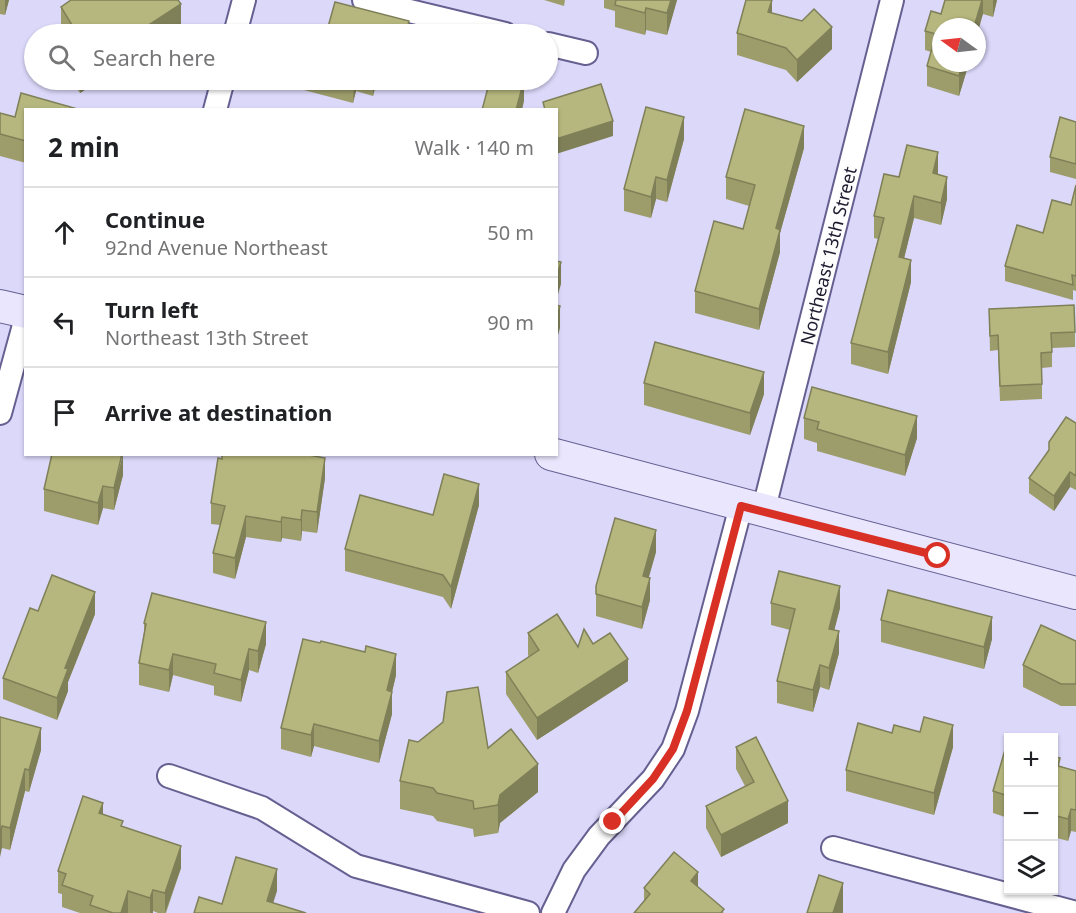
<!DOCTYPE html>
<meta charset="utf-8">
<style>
:root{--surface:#fff;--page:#f2f2f2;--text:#202124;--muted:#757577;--line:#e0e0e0}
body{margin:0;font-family:"Noto Sans",sans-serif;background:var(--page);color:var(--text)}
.controls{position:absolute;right:18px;bottom:18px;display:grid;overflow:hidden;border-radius:0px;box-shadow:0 2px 4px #0004}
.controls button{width:54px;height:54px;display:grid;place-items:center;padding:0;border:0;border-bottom:2px solid var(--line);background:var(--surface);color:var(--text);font:30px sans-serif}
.compass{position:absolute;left:932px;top:18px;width:54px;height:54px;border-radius:50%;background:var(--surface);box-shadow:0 2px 4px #0004;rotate:285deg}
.stop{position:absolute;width:18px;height:18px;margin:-14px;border:4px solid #d93025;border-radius:50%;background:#fff}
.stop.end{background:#d93025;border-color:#fff;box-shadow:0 2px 6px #0008}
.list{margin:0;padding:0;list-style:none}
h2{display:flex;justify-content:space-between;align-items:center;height:78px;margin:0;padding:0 24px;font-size:26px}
h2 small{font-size:20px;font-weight:400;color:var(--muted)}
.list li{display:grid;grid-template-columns:39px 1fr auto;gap:18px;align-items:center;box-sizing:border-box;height:90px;padding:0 24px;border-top:2px solid var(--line)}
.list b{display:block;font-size:22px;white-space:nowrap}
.list p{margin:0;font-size:20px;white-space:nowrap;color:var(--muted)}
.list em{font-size:20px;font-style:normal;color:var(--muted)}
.icon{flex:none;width:33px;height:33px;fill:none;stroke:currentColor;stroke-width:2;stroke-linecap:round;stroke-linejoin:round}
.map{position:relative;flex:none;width:1076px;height:913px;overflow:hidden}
.search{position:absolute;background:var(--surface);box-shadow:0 2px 4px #0004;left:24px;top:24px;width:534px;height:66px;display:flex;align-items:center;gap:15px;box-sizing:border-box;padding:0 21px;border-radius:33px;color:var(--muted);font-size:22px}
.panel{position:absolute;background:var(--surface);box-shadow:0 2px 4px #0004;left:24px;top:108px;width:534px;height:348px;border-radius:0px}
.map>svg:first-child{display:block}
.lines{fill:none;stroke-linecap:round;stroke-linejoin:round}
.minor-casing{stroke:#666091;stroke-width:26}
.secondary-casing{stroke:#666091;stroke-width:34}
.minor{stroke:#fff;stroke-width:22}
.secondary{stroke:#e9e6fd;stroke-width:32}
.wall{fill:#9d9d6c}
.shaded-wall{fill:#7f8058}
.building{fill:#b6b77e;stroke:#7f8058;stroke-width:1.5}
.route{stroke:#d93025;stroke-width:8}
.labels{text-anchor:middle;stroke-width:5;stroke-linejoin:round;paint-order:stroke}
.street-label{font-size:18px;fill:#1d1a2f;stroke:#fdfdfd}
</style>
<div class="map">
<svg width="1076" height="913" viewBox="0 0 1076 913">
<rect width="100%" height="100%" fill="#dbd8fa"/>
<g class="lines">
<g class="minor-casing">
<g id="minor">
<polyline points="364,0 505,34"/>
<polyline points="235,34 244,0"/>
<polyline points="548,44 586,53"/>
<polyline points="215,110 223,80"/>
<polyline points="0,413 26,318"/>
<polyline points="763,512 892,0"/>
<polyline points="169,776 262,808 356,866 528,913"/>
<polyline points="833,848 1076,913"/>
<polyline points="553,913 574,870 599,836 653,779 673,749 687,711 741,506"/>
</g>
</g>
<g class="secondary-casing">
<g id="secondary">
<polyline points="0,306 26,312"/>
<polyline points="551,454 1076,593"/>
</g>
</g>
<use href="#minor" class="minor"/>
<use href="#secondary" class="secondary"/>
</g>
<g class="wall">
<polygon points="0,0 9,0 5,15 0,14"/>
<polygon points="544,0 565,0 564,6"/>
<polygon points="604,0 677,0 667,35 646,30 645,35 615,27 615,11 604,8"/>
<polygon points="945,0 997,0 993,17 983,14 941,63 969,63 959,96 927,86 927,66 931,52 925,50 925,31 941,14"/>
<polygon points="61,7 181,26 169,34 57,34 62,31 61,29"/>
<polygon points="772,13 832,49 797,82 786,70 737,55 737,33"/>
<polygon points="71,80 100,80 80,93"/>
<polygon points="281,80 377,80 373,96 356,91 353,103 281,84"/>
<polygon points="26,110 26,163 0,156 0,113 15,117"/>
<polygon points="1076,122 1076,179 1050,172 1050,157"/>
<polygon points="684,139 667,202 656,199 651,218 624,211 624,189"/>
<polygon points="804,148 780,233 780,252 759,330 695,313 695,291 743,229 749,206 726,199 726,177"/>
<polygon points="937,174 947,199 941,225 914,218 904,258 911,282 888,374 851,364 851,343 878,239 874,238 874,216 899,177"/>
<polygon points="1076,185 1076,291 1073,290 1073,300 1005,281 1005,266 1043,233 1071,205"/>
<polygon points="989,309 1075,332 1075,347 1052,348 1052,367 1042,368 1042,399 1000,401 998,350 990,351"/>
<polygon points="644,383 764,394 750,435 644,405"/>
<polygon points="804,418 917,438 905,476 817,451 817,443 804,439"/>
<polygon points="1076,423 1076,490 1070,487 1054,511 1029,493 1029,478"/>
<polygon points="123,475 114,510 103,508 98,525 44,511 44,489"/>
<polygon points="325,478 317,533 302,531 301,541 282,538 281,542 246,537 235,579 213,573 213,553 220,525 211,524 211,503"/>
<polygon points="479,505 451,609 443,597 345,571 345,549 433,515"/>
<polygon points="656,552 648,578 650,600 642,629 596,616 596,586"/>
<polygon points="771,603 840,608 834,630 839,653 829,690 820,687 813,712 777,703 777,681 790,630 771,625"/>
<polygon points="38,611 95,614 68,682 68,691 57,720 3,699 3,678"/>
<polygon points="881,620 992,639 984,669 881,642"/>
<polygon points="144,623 266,644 258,673 249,670 241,702 214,695 214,686 173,675 169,692 139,685 139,663 144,632"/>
<polygon points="528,633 578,647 593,644 628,681 537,740 506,694 506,672 529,657 528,655"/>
<polygon points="1076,641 1076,706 1061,706 1023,687 1023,665"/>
<polygon points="396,675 392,692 392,714 379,763 314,746 311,757 281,749 281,728"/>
<polygon points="0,717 41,750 29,792 25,791 10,850 2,848"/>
<polygon points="920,732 953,747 934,815 846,791 846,770 892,733"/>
<polygon points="418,742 488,748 538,792 500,823 498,833 474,837 473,829 437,821 433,816 400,809 400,781"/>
<polygon points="1008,744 1008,818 993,813 993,791"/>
<polygon points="736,747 788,823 721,857 706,828 706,806 745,786 736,769"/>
<polygon points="1053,756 1060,766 1076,771 1076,832 1071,831 1068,841 1053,837"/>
<polygon points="103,815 123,827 181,868 166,913 158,913 153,911 153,913 80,913 62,907 62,894 58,893 58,871"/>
<polygon points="698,887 724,913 644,902 644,888"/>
</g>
<g class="shaded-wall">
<polygon points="5,0 9,0 5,15"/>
<polygon points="671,0 677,0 667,35 667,13"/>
<polygon points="772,0 772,21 768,12"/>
<polygon points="982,0 983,0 983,14 977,35 977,27 974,27"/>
<polygon points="993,0 997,0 993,17"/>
<polygon points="181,4 181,26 169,34 135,34"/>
<polygon points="646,8 646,30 645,35 645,13"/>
<polygon points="409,21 409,34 406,34"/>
<polygon points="832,27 832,49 797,82 797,60"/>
<polygon points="963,63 969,63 959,96 959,76"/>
<polygon points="80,80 100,80 80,93"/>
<polygon points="354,80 356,80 356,91 353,103"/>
<polygon points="373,80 377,80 373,96"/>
<polygon points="524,80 524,101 522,110 516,110"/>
<polygon points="684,117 684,139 667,202 667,180"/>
<polygon points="613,121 613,136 556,154 556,139"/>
<polygon points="804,126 804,148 780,233 780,252 759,330 759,309 776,228"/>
<polygon points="938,152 938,174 933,195 933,173"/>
<polygon points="656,177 656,199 651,218 651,197"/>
<polygon points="947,177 947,199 941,225 941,203"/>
<polygon points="914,196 914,218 899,279 899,257"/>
<polygon points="911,260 911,282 888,374 888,352"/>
<polygon points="561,262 561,284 556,301 556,279"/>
<polygon points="560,306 560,328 556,342 556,320"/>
<polygon points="764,372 764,394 750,435 750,413"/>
<polygon points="917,416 917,438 905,476 905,455"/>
<polygon points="123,454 123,475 114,510 114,488"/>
<polygon points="325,458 325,478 317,533 317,512"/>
<polygon points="1070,472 1070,487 1054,511 1054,496"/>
<polygon points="479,484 479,505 451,609 451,587"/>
<polygon points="103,486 103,508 98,525 98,503"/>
<polygon points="302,510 302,531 301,541 301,520"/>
<polygon points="246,516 246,537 235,579 235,558"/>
<polygon points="282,517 282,538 281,542 281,522"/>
<polygon points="656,530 656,552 643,598 643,576"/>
<polygon points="650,578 650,600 642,629 642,607"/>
<polygon points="840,586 840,608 829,651 829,629"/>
<polygon points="95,592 95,614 68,682 68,691 57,720 57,698 65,668"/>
<polygon points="992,617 992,639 984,669 984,647"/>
<polygon points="266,622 266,644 258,673 258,651"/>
<polygon points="839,631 839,653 829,690 829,668"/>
<polygon points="249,649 249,670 241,702 241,680"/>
<polygon points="173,654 173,675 169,692 169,670"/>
<polygon points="396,654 396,675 392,692 392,714 379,763 379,741 387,690"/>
<polygon points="628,659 628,681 537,740 537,718"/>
<polygon points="820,665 820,687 813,712 813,690"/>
<polygon points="314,724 314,746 311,757 311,735"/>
<polygon points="953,725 953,747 934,815 934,793"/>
<polygon points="41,728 41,750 29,792 29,770"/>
<polygon points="538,764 538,792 500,823 498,833 498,805 500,795"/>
<polygon points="25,769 25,791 10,850 10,828"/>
<polygon points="788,801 788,823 721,857 721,835"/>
<polygon points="103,803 103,825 99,813"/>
<polygon points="1071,809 1071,831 1068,841 1068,819"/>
<polygon points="2,826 2,848 0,857 0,835"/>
<polygon points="181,846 181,868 165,913 165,893"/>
<polygon points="277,869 277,891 270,913 267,901"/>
<polygon points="698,872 698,894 691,881"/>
<polygon points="843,883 843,913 833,913"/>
<polygon points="153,890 153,913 150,913 150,898"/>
<polygon points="128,891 128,913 121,913"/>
</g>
<g class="building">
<polygon points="71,0 178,0 181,4 135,34 57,34 72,25 61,7"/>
<polygon points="616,0 671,0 667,13 646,8 645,13 615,5"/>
<polygon points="746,0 772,0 768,12 802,21 814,9 832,27 797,60 786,48 737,33"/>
<polygon points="945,0 982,0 974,27 941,27 941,63 963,63 959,76 927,66 936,34 925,31 931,11 941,14"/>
<polygon points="335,2 409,21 406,34 326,34"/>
<polygon points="290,31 304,34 289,34"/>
<polygon points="490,80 524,80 516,110 482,110"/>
<polygon points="601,84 613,121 556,139 556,110 545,110 543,102"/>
<polygon points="21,93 81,110 26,110 26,141 0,134 0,113 15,117"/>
<polygon points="646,107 684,117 667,180 656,177 651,197 624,189"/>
<polygon points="745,109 804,126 776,228 780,230 759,309 695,291 714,221 743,229 755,185 726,177"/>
<polygon points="1060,117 1076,122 1076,164 1050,157"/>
<polygon points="907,145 938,152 933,173 947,177 941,203 914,196 899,257 911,260 888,352 851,343 884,218 874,216 884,174 899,177"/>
<polygon points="1076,185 1076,276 1072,275 1073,285 1005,266 1017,225 1043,233 1052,200 1071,205"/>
<polygon points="556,261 561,262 556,279"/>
<polygon points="556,305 560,306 556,320"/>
<polygon points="1074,305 1075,332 1051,333 1052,352 1041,353 1042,384 1000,386 998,335 990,336 989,309"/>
<polygon points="655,342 764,372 750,413 644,383"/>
<polygon points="812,387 917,416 905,455 817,429 819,422 804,418"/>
<polygon points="1066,417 1076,423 1076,476 1070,472 1054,496 1029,478 1049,450 1049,442"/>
<polygon points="52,454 122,454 114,488 103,486 98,503 44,489"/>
<polygon points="222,454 304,454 325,458 317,512 302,510 301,520 282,517 281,522 246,516 235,558 213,553 225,506 211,503 218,458 222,459"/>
<polygon points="444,474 479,484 451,587 443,575 345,549 360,495 433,515"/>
<polygon points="615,518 656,530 643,576 650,578 642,607 596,594 596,586"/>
<polygon points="779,571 840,586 829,629 839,631 829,668 820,665 813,690 777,681 795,609 771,603"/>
<polygon points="52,575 95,592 65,668 68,669 57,698 3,678 30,608 38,611"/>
<polygon points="888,590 992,617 984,647 881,620"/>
<polygon points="152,593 266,622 258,651 249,649 241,680 214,673 216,664 173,654 169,670 139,663 146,624 144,623"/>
<polygon points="557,614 578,647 584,629 593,644 610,633 628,659 537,718 506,672 539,650 528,633"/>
<polygon points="1041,625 1076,641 1076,684 1061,684 1023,665"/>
<polygon points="303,639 320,643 321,641 365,652 366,646 396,654 387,690 392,692 379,741 314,724 311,735 281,728"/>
<polygon points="478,687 488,748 511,729 538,764 500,795 498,805 474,809 473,801 437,793 433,788 400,781 409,740 418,742 443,722 447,692"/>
<polygon points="0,717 41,728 29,770 25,769 10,828 2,826 0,835"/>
<polygon points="924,717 953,725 934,793 846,770 858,723 892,733 894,725 920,732"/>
<polygon points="756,737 788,801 721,835 706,806 754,782 736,747"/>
<polygon points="1007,743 1008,744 1008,796 993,791"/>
<polygon points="1053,756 1060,758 1058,766 1076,771 1076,810 1071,809 1068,819 1053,815"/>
<polygon points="83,796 103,803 99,813 123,821 121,826 181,846 165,893 153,890 150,898 128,891 121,913 113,913 90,905 93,896 62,885 66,874 58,871"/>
<polygon points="674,852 698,872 691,881 724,909 721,913 634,913 650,894 644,888"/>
<polygon points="236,857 277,869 267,901 306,913 194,913 199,897 222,904"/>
<polygon points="819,875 843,883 833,913 807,913"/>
</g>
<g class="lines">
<polyline class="route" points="613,822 653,779 673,749 687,711 741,506 938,556"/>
</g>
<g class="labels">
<g class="street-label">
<text transform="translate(829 256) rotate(-76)" y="6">Northeast 13th Street</text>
</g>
</g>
</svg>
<div class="controls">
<button>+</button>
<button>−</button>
<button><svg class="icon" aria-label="layers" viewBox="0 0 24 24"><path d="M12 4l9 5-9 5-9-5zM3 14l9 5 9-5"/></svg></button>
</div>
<svg class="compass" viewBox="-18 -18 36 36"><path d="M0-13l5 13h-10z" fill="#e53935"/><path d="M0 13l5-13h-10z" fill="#757577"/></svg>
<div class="stop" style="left:938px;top:556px"></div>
<div class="stop end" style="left:613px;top:822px"></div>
<div class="search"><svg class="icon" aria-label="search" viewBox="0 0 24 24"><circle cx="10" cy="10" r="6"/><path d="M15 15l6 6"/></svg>Search here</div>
<section class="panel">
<h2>2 min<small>Walk · 140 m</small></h2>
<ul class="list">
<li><svg class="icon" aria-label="ahead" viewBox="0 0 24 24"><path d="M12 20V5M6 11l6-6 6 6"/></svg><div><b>Continue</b><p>92nd Avenue Northeast</p></div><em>50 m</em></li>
<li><svg class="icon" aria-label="left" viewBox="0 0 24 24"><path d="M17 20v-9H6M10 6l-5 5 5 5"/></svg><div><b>Turn left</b><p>Northeast 13th Street</p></div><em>90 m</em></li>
<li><svg class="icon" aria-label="arrive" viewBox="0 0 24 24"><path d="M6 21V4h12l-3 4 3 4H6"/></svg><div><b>Arrive at destination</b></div></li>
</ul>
</section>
</div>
